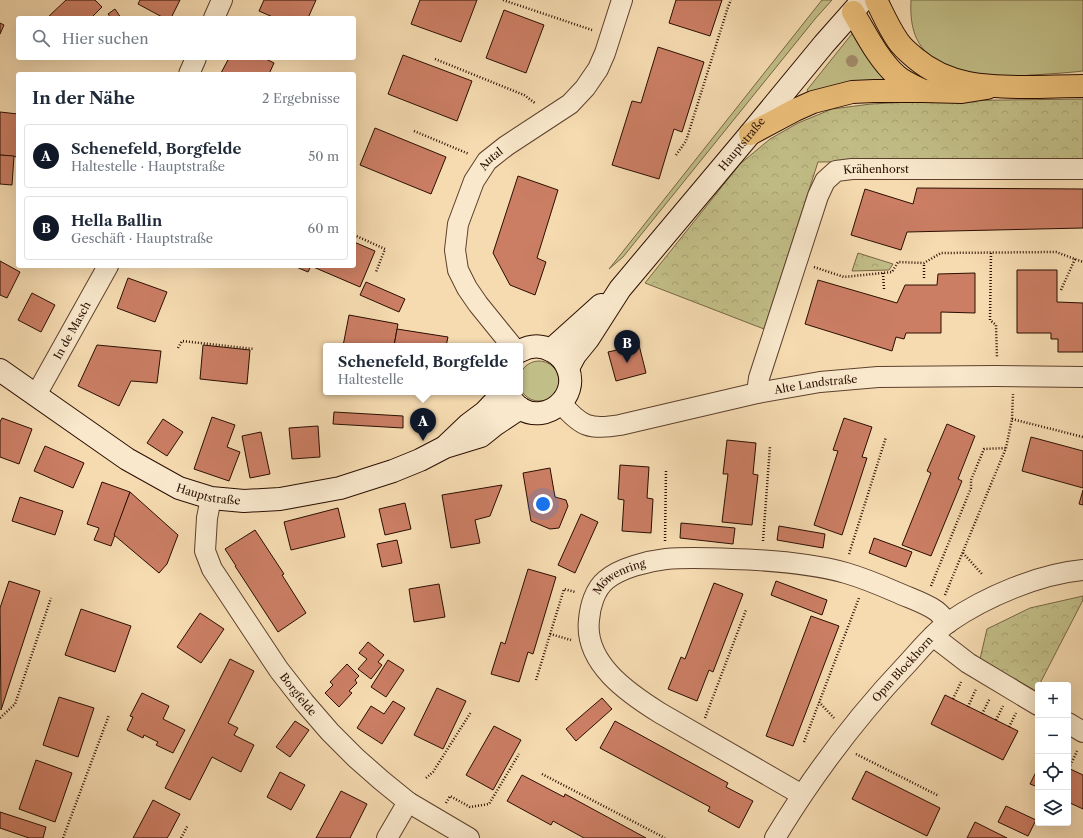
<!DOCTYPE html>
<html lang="de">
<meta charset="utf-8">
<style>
:root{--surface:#fff;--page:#f2f2f3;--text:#1f2937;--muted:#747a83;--line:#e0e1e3;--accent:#111827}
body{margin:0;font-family:"Libre Caslon Text",serif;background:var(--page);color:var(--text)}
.controls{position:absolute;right:12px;bottom:12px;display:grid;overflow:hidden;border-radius:4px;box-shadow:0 4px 16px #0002}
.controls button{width:36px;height:36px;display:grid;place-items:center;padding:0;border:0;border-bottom:1px solid var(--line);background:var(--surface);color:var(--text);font:20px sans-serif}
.you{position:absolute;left:543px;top:504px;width:14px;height:14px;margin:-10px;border:3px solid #fff;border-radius:50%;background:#1a73e8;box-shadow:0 0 0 6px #1a73e833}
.badge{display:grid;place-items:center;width:26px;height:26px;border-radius:50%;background:var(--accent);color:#fff;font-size:13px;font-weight:700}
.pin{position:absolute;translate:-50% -33px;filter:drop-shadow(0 1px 2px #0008)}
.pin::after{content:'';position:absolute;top:21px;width:14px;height:12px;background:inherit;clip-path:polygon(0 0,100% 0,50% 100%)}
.popup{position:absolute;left:323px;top:343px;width:200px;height:52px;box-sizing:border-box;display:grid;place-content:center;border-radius:4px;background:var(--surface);filter:drop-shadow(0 1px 3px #0005);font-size:13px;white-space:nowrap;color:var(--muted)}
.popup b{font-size:15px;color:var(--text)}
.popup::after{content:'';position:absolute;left:50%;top:100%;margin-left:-8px;border:8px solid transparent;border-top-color:var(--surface)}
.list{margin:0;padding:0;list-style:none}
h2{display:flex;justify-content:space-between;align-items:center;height:52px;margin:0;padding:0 16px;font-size:17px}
h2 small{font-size:13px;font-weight:400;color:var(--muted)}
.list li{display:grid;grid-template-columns:26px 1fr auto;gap:12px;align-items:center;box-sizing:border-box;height:64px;margin:0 8px 8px;padding:0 8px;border:1px solid var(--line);border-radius:4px}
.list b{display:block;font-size:15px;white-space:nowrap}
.list p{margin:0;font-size:13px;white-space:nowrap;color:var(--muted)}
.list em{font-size:13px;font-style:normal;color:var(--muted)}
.icon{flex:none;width:22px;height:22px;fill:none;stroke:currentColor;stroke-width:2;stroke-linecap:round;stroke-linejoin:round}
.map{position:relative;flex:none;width:1083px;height:838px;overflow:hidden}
.search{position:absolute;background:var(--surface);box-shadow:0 4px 16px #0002;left:16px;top:16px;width:340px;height:44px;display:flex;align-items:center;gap:10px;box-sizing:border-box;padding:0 14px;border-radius:4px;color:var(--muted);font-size:15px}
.panel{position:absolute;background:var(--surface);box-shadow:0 4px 16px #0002;left:16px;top:72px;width:340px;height:196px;border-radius:4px}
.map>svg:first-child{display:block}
.grass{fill:#c2be87;stroke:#766644}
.forest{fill:url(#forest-crowns);stroke:#766644}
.building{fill:#cb7e64;stroke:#2a0e00}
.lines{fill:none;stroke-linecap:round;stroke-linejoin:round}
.minor-casing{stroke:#5d412c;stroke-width:22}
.secondary-casing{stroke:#2a0e00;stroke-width:24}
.primary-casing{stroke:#2a0e00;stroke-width:24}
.trunk-casing{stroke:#2a0e00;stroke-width:24}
.path{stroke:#2a0e00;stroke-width:2.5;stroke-dasharray:1 2;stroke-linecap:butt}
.minor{stroke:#f9e8cc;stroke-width:20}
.secondary{stroke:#f9e8cc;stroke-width:22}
.primary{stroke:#ebbe78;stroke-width:22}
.trunk{stroke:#ebbe78;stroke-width:22}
.tree{fill:#a38c6a}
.labels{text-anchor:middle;stroke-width:4;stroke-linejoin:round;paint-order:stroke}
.street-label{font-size:11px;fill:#2a0e00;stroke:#f9e8cc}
</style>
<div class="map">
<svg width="1083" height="838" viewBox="0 0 1083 838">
<defs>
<pattern id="forest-crowns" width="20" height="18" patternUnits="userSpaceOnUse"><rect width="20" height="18" fill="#c2be87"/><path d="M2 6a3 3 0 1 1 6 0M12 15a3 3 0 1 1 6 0" fill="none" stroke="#a7a273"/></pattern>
</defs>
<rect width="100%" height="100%" fill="#f6dbb1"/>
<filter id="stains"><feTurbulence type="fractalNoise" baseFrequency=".005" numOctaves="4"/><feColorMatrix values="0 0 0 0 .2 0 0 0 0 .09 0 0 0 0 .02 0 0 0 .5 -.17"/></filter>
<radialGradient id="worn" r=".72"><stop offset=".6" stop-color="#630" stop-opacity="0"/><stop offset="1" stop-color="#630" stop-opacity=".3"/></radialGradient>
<g class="grass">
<polygon points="822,0 832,0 815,19 623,257 609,269"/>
<path d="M 911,0 L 1083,0 L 1083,71 C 1066,73 1048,74 1031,75 C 1023,76 1014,77 1006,77 C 981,77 944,70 926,52 C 912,38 910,18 911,0 Z"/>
<polygon points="855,30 888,80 840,84 810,93 808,92 807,90"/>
<circle cx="539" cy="381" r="20"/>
</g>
<g class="forest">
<polygon points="1083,99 1083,159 818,162 764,329 645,283 740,164 770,139 798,123 832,109 871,104 927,101"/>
<polygon points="858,253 893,264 889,270 852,271"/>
<polygon points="1083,596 1083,600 1036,691 980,659 987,629 1030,608"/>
</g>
<g class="building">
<polygon points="66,0 95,0 102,7 91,18 47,18"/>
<polygon points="140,0 180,0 171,18 164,18 138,4"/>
<polygon points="264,0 316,0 308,18 275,18 259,11"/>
<polygon points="420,0 477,0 461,42 411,24"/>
<polygon points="676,0 722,0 710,36 669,23"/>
<polygon points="115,9 121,18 111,18 108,14"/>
<polygon points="504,10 544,25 526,73 486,58"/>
<polygon points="0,23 4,25 0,34"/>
<polygon points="658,47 704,62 682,132 674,129 659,179 612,165 632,101 641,103"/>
<polygon points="403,55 472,81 457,121 388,94"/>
<polygon points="229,58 264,58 274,63 269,74 223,74 221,73"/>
<polygon points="0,112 18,114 18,157 0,155"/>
<polygon points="375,128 446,157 431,194 360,165"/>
<polygon points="0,155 14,156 12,185 0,184"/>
<polygon points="518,176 558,190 537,258 546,262 535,295 510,285 493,253"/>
<polygon points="917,188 1083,189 1083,228 907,232 901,250 851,235 865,189 913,204"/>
<polygon points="354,242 375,251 360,287 311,266 354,266"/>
<polygon points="0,261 20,272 7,298 0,295"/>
<polygon points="294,266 311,266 308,272"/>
<polygon points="1017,270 1057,270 1057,302 1083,303 1083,352 1058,352 1058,339 1051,339 1051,333 1017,333"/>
<polygon points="975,273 975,313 941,312 941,333 906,333 904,339 896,337 892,351 805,324 818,280 897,303 905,285 937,285 938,274"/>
<polygon points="128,278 167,292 155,322 117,308"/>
<polygon points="366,282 405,299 399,312 360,295"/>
<polygon points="32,293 55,305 41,332 18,320"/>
<polygon points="349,315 398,324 394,346 343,346"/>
<polygon points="397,329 448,337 446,346 394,346"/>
<polygon points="97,345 161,351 157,383 131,381 119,406 78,386"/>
<polygon points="203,345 250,350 247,384 200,379"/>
<polygon points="639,345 646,373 616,381 608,352"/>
<polygon points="334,412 403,416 403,428 333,424"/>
<polygon points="212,417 235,425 227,447 240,452 229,481 194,469"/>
<polygon points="2,418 32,429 19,464 0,457 0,422"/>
<polygon points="844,418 872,427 862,457 867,458 842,535 814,525 838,451 833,450"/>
<polygon points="163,419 183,432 167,456 147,443"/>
<polygon points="947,424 975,436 958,479 962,481 931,556 902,545 931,473 927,471"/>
<polygon points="318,426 320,457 292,459 289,428"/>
<polygon points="261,432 270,474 250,478 242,436"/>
<polygon points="1031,437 1083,451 1083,488 1022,471"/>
<polygon points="727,440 756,443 753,474 758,475 752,525 722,522 728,474 723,474"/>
<polygon points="45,446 84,463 73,488 34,471"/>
<polygon points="620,465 649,467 647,498 653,499 651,533 622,531 624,500 618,499"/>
<polygon points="550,468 555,497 566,500 568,506 559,528 550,529 531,521 523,473"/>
<polygon points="102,482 130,492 111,546 94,540 99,528 87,524"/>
<polygon points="502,485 490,516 475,520 480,543 451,548 442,495"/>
<polygon points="1083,490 1083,505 1079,504"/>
<polygon points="130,492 178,535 167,564 159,573 114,535"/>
<polygon points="20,497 63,511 55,535 12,521"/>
<polygon points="405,503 411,529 385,535 379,509"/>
<polygon points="338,508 345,537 291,550 284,522"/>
<polygon points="581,514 598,522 575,573 558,565"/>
<polygon points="681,523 735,528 733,544 680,538"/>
<polygon points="779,526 825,534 823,548 777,540"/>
<polygon points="255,530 284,574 282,575 306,613 278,632 235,566 236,566 225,549"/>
<polygon points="874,538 912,552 906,567 869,553"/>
<polygon points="397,540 402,563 382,567 377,544"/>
<polygon points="528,569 556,577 533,654 528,652 519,682 491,674 501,642 505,644"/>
<polygon points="9,581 40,591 1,710 0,608"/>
<polygon points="776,581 827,600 822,615 771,595"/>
<polygon points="714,583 743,594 713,672 709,670 697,701 668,689 681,657 685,659"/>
<polygon points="439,584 445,617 414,622 409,589"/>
<polygon points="81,609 131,626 115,672 65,655"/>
<polygon points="200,613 224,629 201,663 177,647"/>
<polygon points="811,616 839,626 793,746 766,736"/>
<polygon points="368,642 384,655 378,662 382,665 371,679 358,669 367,659 359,653"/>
<polygon points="230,659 254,671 228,723 238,728 234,735 254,745 241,772 212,757 190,800 165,788"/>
<polygon points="388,660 404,670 386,697 371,687"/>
<polygon points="347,664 359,676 355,680 357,683 349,691 352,693 339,707 325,693 333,685 330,682"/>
<polygon points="437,688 466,701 443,749 414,735"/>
<polygon points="142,693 169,706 163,719 185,730 173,753 156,745 158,742 144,735 143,738 127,730 133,717 130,716"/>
<polygon points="945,695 1018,731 1003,760 931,724"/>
<polygon points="59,697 94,708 78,757 43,745"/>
<polygon points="602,698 612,709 576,741 566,729"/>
<polygon points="393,701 405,708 382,744 357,728 371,706 384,714"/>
<polygon points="295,721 309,730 290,757 276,747"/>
<polygon points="615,721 728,783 726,787 753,801 739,828 708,811 710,807 600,748"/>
<polygon points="494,726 521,740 493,790 466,775"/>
<polygon points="36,760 72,773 55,822 19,809"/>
<polygon points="1038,768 1038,787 1030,784"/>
<polygon points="1068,768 1083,775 1083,809 1068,802"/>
<polygon points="866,771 940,808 927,836 852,799"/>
<polygon points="280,772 305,785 291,810 267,797"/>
<polygon points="522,775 564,797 565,794 646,838 584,838 553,821 551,825 507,801"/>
<polygon points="341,791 367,804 350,838 316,838"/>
<polygon points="153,800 180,814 169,835 167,838 133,838"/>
<polygon points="1006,806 1036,820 1028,836 998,822"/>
<polygon points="0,812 46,827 43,838 29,838 0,828"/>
<polygon points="975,822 1007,838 967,838"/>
</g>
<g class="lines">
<g class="minor-casing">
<g id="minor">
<polyline points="214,18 222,0"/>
<polyline points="189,74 196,58"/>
<path id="s1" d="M 512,346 L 478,304 L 467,288 L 458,270 L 455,250 L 458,224 L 474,181 L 487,161 L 506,146 L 570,104 L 585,88 L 598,69 L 605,53 L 622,0"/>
<path id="s2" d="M 757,393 L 759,378 L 818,196 L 825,181 L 836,171 L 852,169 L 1083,169"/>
<path id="s3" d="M 36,395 L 108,266"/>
<path id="s4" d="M 561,403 C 581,427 590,430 620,425 L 757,393 L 820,382 L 878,377 L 995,376 L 1083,377"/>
<path id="s5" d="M 211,498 L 207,518 L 205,551 L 212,569 L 279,670 L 304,702 L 330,732 L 356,758 L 381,780 L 408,802 L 469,838"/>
<polyline points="933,636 968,663 1038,705"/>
<polyline points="1068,723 1083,732"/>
<path id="s6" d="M 802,795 L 660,713 C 628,693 584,663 589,620 C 590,606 595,589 606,580 C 620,568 648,561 666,559 C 687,557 710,558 732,559 C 769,560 810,563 846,573 C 863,578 880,585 896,592 C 909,598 923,602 935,610 C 940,613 944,619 948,623"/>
<polyline points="387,838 408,802"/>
<path id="s7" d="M 775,838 C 784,823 793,809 803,794 C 834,748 868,705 906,665 C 920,650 933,633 949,622 C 985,597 1039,574 1083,570"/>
</g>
</g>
<g class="secondary-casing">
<g id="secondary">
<polyline points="551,350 601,305"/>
<path id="s8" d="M 568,368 L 575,355 L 588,339 L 620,289 L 750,134 L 824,44 L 863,0"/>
<path id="s9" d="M 0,370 L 127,459 L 179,488 L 211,498 L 244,501 L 280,499 L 340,488 L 393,471 L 420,460 L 445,447 L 481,436 L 496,424 L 520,408"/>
<path d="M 507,392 C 510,398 515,405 521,409 C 547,424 579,397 568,369 C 565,361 560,355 552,351 C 542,345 531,345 520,351"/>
<polyline points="447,445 469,424 485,412 504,392"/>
</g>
</g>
<g class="primary-casing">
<g id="primary">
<path d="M 853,12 C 866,34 878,59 897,76 C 905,83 914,86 922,90"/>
<polyline points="750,134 795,110 813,102 852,92 874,91 923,91 962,92 987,88"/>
</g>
</g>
<g class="trunk-casing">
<path id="trunk" d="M 876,0 C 883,14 889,28 898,41 C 902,47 909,53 915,58 C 948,86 986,87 1028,87 C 1046,87 1065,86 1083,86"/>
</g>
<g class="path">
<polyline points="503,0 592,30"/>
<polyline points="435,59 524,95 535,103"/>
<polyline points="414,131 469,154"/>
<polyline points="676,155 686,141 728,7 731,0"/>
<polyline points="354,235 385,249 376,272"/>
<polyline points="991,253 990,320 996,325 997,358"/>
<polyline points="814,267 844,277 892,272 898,262 924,263 941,253 1056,252 1083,262"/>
<polyline points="883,273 884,289"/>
<polyline points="924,278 924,263"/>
<polyline points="1061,290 1075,259"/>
<polyline points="178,348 182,341 254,349"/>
<polyline points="1012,419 1083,437"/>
<polyline points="665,541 666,470"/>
<polyline points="763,541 770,446"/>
<polyline points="963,553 982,574"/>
<polyline points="849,554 886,437"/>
<polyline points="931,586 971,488 971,480 984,449 1006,448"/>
<polyline points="945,595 1006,448 1012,419 1013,394"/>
<polyline points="550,634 571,640"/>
<polyline points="536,680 564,589 575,592"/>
<polyline points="953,699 961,682"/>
<polyline points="819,702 834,718"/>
<polyline points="968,707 976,689"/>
<polyline points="982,714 990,698"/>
<polyline points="0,718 15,704 51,598"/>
<polyline points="705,718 746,610"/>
<polyline points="996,720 1003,706"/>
<polyline points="1009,727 1016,713"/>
<polyline points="804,742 859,598"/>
<polyline points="856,754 939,796"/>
<polyline points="1069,768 1077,751"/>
<polyline points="542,774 665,838"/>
<polyline points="426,778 433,772 471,712"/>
<polyline points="446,803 450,796 470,807 489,804 519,754"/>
<polyline points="63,838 109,715"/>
<polyline points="181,838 188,825"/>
</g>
<use href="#minor" class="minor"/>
<use href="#secondary" class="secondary"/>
<use href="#primary" class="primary"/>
<use href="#trunk" class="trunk"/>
</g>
<circle class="tree" cx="852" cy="61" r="6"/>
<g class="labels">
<g class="street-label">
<text dy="4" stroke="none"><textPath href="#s8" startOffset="284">Hauptstraße</textPath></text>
<text dy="4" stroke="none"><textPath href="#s1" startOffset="214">Autal</textPath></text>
<text dy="4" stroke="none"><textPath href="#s2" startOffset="278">Krähenhorst</textPath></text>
<text dy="4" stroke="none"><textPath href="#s3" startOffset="74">In de Masch</textPath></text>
<text dy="4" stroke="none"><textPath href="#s4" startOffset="268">Alte Landstraße</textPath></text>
<text dy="4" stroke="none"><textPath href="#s9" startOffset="245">Hauptstraße</textPath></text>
<text dy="4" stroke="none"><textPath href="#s6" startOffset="345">Möwenring</textPath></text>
<text dy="4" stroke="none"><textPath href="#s7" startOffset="212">Opm Blockhorn</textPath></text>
<text dy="4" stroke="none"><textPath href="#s5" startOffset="225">Borgfelde</textPath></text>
</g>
</g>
<rect width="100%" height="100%" filter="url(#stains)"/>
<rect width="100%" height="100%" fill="url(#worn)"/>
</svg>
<div class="controls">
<button>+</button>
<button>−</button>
<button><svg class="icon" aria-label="locate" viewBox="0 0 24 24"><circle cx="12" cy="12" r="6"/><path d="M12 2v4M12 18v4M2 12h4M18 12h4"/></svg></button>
<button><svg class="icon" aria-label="layers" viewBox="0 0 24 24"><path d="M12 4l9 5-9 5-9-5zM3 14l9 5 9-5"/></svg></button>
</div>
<div class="you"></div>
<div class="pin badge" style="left:423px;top:441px">A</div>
<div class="popup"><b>Schenefeld, Borgfelde</b>Haltestelle</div>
<div class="pin badge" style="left:627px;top:363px">B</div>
<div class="search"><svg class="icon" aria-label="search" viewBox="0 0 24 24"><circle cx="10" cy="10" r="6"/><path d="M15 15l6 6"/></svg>Hier suchen</div>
<section class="panel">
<h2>In der Nähe<small>2 Ergebnisse</small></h2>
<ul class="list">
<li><span class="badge">A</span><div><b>Schenefeld, Borgfelde</b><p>Haltestelle · Hauptstraße</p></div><em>50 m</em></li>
<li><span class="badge">B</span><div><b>Hella Ballin</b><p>Geschäft · Hauptstraße</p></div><em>60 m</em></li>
</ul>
</section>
</div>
